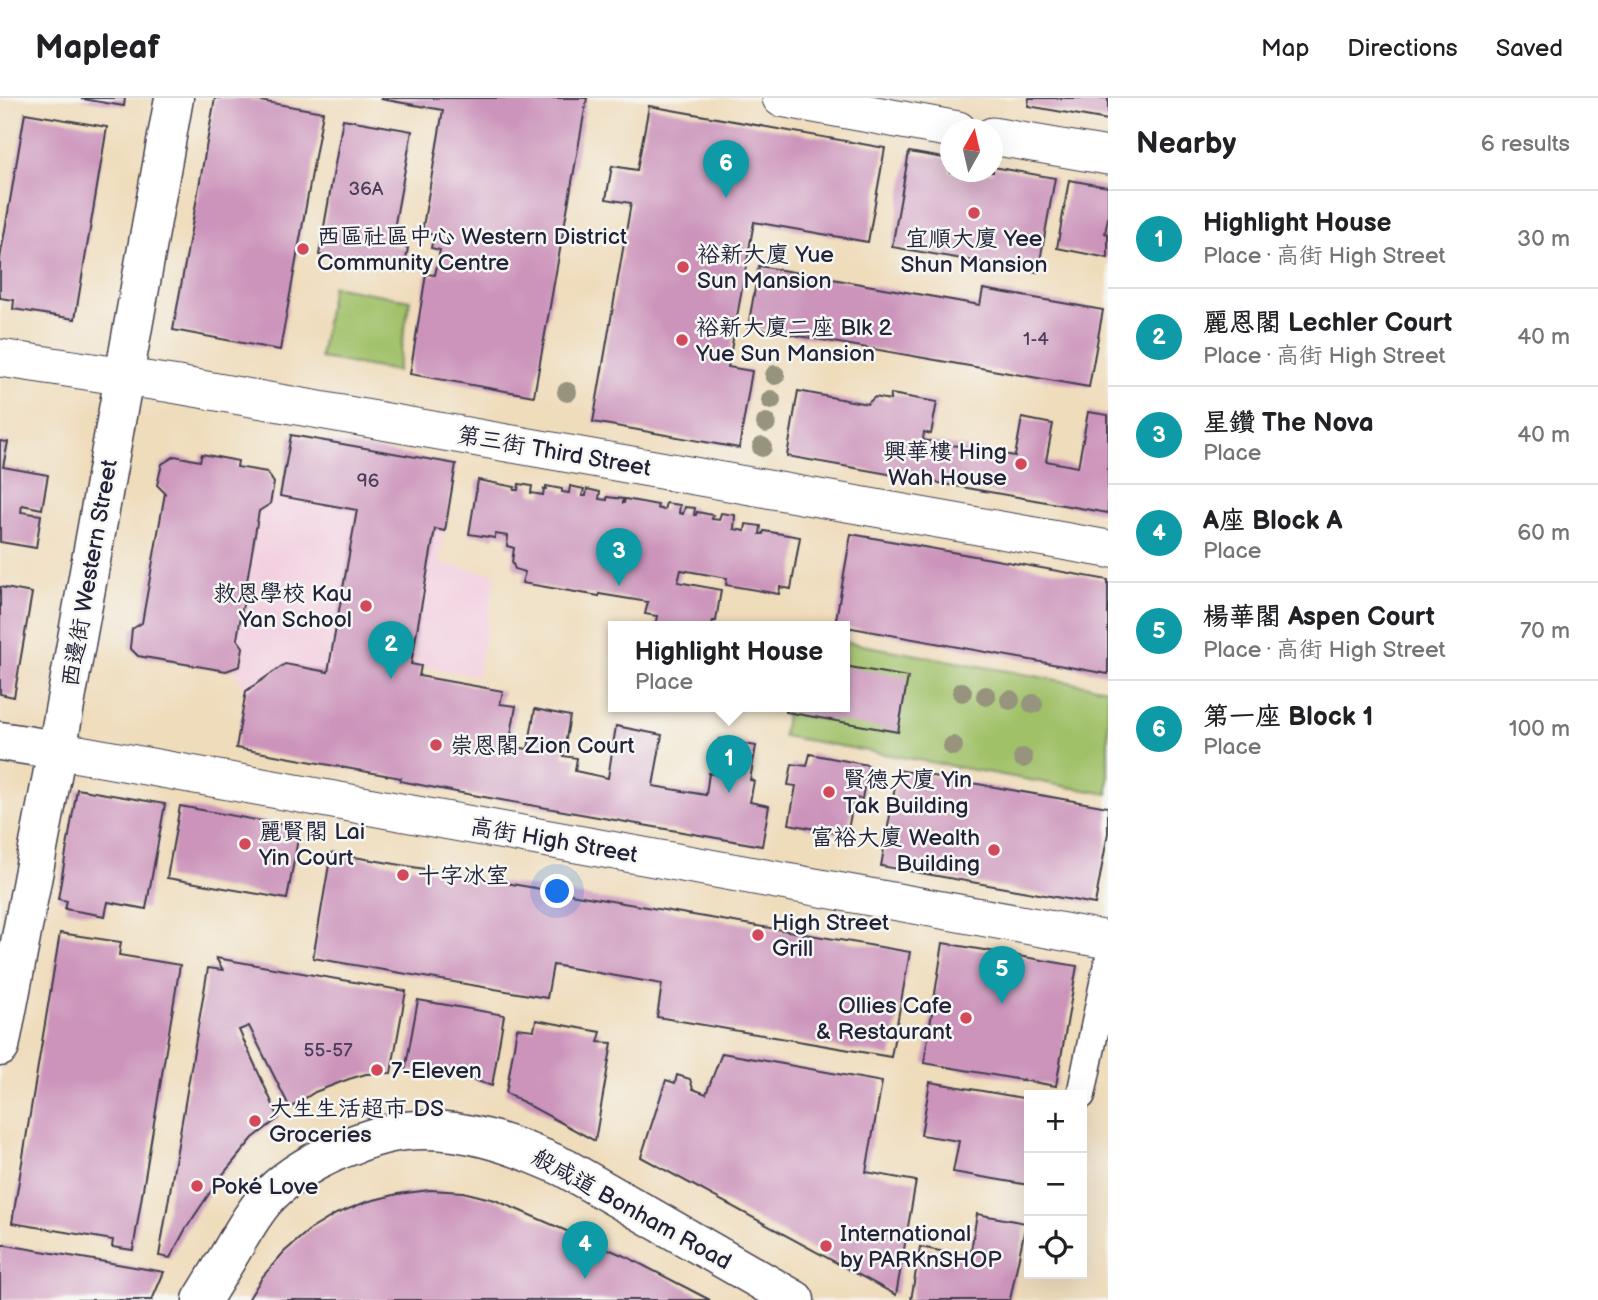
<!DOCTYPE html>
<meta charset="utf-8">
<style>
:root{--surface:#fff;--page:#f2f2f2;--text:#202124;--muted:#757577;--line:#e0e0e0;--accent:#db2777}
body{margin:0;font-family:"Balsamiq Sans","LXGW WenKai TC",sans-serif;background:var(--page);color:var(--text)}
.controls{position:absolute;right:21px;bottom:21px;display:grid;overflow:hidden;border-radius:0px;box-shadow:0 7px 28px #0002}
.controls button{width:63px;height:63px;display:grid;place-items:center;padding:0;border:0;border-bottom:2px solid var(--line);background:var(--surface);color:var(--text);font:35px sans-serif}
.compass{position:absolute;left:940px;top:21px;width:63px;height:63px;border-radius:50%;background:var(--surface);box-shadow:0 7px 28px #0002;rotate:8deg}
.you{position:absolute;left:558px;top:794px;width:24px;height:24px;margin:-18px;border:5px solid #fff;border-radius:50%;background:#1a73e8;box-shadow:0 0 0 10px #1a73e833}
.badge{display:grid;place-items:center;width:46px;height:46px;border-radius:50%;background:var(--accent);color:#fff;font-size:23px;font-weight:700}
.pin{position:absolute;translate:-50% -58px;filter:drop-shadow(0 2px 4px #0008)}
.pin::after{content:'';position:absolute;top:37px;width:24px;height:21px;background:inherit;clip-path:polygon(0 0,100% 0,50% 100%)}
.popup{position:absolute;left:608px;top:523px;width:242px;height:91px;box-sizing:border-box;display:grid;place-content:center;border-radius:0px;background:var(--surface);filter:drop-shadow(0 2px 5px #0005);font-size:23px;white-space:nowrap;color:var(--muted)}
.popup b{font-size:26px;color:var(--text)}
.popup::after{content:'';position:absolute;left:50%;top:100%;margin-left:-14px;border:14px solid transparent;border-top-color:var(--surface)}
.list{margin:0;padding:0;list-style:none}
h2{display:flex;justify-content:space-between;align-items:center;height:91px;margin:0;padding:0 28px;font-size:30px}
h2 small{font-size:23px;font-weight:400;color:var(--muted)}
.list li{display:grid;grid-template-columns:46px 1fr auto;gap:21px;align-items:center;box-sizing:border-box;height:98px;padding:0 28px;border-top:2px solid var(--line)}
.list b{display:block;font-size:26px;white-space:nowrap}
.list p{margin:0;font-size:23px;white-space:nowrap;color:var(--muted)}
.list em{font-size:23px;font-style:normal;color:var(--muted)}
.icon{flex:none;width:38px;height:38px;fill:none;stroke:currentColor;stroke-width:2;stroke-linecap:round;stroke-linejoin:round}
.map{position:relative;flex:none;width:1108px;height:1202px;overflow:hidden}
header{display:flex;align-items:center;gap:42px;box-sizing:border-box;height:98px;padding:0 35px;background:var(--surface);border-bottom:2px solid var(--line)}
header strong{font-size:33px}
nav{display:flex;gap:38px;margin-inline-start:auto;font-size:24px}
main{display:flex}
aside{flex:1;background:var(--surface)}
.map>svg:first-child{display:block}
.built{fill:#f3cfe0}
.green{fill:#a1c169;stroke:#627252;stroke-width:2}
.building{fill:#cc94bb}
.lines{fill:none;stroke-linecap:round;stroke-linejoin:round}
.pedestrian-casing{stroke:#413e4e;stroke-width:31}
.minor-casing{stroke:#413e4e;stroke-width:39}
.tertiary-casing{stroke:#413e4e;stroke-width:41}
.secondary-casing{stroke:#413e4e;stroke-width:41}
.pedestrian{stroke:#fff;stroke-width:28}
.minor{stroke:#fff;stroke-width:37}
.tertiary{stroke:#fff;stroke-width:38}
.secondary{stroke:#fff;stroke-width:38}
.tree{fill:#96947d}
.poi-dot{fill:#d1495b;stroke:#f6f6f2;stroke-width:2.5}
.labels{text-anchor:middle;stroke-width:5;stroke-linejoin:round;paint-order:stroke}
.number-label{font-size:19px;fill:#4c3e5b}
.poi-label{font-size:23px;fill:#22223b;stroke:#f6f6f2;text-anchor:start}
.street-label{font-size:23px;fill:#22223b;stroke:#f6f6f2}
</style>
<header>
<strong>Mapleaf</strong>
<nav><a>Map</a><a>Directions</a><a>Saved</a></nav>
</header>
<main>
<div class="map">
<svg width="1108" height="1202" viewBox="0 0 1108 1202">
<rect width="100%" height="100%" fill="#f6f6f2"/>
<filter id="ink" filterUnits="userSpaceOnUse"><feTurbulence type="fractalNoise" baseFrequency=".0143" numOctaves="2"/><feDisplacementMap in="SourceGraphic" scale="14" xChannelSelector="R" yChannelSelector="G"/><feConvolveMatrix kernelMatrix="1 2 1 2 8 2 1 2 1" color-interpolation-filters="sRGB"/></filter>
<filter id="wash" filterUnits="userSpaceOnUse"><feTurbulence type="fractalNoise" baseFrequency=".00686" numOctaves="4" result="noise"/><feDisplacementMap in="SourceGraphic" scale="28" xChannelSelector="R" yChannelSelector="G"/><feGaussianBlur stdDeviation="1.57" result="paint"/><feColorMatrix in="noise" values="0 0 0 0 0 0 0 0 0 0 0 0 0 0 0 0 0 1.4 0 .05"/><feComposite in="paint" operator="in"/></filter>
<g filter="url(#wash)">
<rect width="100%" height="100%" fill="#efdcbb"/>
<polygon class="built" points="291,337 456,366 439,465 496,476 478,578 421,568 401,680 236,650 246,593 234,570 240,568 243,549 237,541 259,413 270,406 272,397 280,398"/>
<g class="green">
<polygon points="332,188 410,202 397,273 320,260"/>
<polygon points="845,544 1108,591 1108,696 783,638 787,609 844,609"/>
</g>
<g id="blocks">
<g class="building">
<polygon points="82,0 125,0 124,8 82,1"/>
<polygon points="215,0 243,0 323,14 280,252 173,232"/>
<polygon points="382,0 587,0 534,298 410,276 426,176 435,177 440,152 431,150 434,137 422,134 443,12 381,1"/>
<polygon points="1029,0 1108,0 1108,22 1028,8"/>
<polygon points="649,8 885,50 868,144 754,124 728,269 752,273 739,350 593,324 631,105 606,101 612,68 637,72"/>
<polygon points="25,15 107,29 75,221 13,211 14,202 0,200 0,161"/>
<polygon points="343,21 412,33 391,147 408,150 404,172 319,157"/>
<polygon points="909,54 950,61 950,74 993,74 993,69 1055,80 1038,174 892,149"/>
<polygon points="1069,82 1108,89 1108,120 1105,135 1108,136 1108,160 1057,150"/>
<polygon points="759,168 980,207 983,191 1103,212 1089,289 748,229"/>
<polygon points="798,293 867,306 875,299 890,302 891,296 937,304 931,336 924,334 923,342 1015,358 1022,320 1053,326 1046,363 1078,369 1088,314 1108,317 1108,415 787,358"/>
<polygon points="291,337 456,366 445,433 435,431 411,566 421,568 419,578 503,593 500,606 516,608 509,648 528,651 535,611 570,618 563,658 577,660 575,673 608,680 616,628 662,637 653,688 706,697 709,675 713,676 719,641 756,648 750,682 754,683 750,704 769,708 762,748 456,694 400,683 401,680 236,650 246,593 285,566 328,574 357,412 280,398"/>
<polygon points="0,343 8,344 3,369 48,377 42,411 22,407 21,414 41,417 36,450 0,444"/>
<polygon points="202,356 238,363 237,369 267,374 274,385 270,406 259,413 237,541 243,549 240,568 226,573 138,558 130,550 132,531 142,525 165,395 157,387 162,366 175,358 200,363"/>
<polygon points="478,382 515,389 514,392 518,392 519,386 532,388 531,395 543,397 544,391 546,391 546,388 562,391 562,394 569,395 570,388 584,391 582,398 586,398 587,391 600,394 599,401 607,402 607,399 623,401 623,405 624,405 625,401 658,407 657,410 664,412 666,405 680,407 679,415 683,416 685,409 695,410 694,417 696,417 697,414 713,417 712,421 719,422 721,415 735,417 734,431 745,433 746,426 761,428 760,436 763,436 764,433 800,439 791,491 780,489 779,496 726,487 727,480 681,472 678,484 721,492 716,523 713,523 711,529 655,529 657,518 645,516 648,504 599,496 599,498 522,485 525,474 515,471 512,464 514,450 507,448 508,438 495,436 495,440 469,436"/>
<polygon points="851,436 1108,482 1108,576 835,527"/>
<polygon points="0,489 32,495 14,599 0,596"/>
<polygon points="844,568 908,579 898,634 786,614 787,609 844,609"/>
<polygon points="810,656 868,667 862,701 854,700 847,737 789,726 796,688 788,687 792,666 807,668"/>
<polygon points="898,672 1108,709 1108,735 1095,806 881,768"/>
<polygon points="77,691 165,706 146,811 108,804 105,818 65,811 67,803 58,801"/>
<polygon points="180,708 300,730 287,801 167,780"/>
<polygon points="331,755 910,854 891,959 657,919 662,886 553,867 547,900 313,860"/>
<polygon points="60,835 121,844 119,857 180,867 133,1152 112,1149 113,1142 12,1125"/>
<polygon points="943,845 1077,868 1056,988 924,965"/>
<polygon points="216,860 406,893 391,975 366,976 349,981 315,994 290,1010 249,928 239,932 279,1020 253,1040 219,1081 185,1132 170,1160 159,1158 208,870 223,872"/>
<polygon points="418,902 504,917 492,988 468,980 440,973 405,973"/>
<polygon points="536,922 601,934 598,944 612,945 595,1043 506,995 517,930 534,932"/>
<polygon points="722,955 882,984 866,1074 916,1083 896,1197 641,1059 666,982 675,985 677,977 690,981 693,991 706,996"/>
<polygon points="930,984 1029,1001 1029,1087 953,1074 959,1043 921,1037"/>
<polygon points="430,1092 463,1094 495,1102 629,1160 710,1202 248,1202 263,1178 284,1154 308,1133 336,1116 366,1104 398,1096"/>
<polygon points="977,1116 1026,1125 1010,1202 911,1202 920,1149 970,1159"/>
<polygon points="2,1147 6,1147 164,1174 152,1202 0,1202 0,1163"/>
</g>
</g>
</g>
<g filter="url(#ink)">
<use href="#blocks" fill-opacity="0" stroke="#413e4e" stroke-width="2"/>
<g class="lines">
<g class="pedestrian-casing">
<polyline id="pedestrian" points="1081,997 1108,866"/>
</g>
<g class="minor-casing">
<g id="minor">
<polyline points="781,0 958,32"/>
<polyline points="992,38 1108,58"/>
<polyline points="0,260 172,286 1108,451"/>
<polyline points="57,652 1108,842"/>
</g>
</g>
<g class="tertiary-casing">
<polyline id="tertiary" points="0,643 57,652"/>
</g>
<g class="secondary-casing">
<g id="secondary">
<polyline points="0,949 57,652 174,0"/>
<path d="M 202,1202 C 213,1184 224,1166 235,1147 C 244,1132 253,1116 264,1103 C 284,1080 312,1064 339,1052 C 360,1044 383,1035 405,1033 C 461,1027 515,1047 565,1070 L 795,1202"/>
</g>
</g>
<use href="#pedestrian" class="pedestrian"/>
<use href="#minor" class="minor"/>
<use href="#tertiary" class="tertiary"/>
<use href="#secondary" class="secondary"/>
</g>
<g class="tree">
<circle cx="775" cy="277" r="10"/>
<circle cx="567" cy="294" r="10"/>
<circle cx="771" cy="302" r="10"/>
<circle cx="766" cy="325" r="10"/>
<circle cx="762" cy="349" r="10"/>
<circle cx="962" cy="594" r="10"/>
<circle cx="986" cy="598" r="10"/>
<circle cx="1010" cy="602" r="10"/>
<circle cx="1033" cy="606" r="10"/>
<circle cx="953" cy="648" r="10"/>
<circle cx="1023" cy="660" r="10"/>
</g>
</g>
<g class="poi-dot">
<circle cx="974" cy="115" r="7"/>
<circle cx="303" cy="151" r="7"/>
<circle cx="683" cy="169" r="7"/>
<circle cx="682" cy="242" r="7"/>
<circle cx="1021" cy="366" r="7"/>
<circle cx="366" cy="508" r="7"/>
<circle cx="436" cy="647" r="7"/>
<circle cx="829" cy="694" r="7"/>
<circle cx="245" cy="746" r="7"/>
<circle cx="994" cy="752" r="7"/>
<circle cx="403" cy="777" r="7"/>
<circle cx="758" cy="837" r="7"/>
<circle cx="966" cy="920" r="7"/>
<circle cx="377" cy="972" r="7"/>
<circle cx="255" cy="1023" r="7"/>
<circle cx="197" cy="1088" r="7"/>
<circle cx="826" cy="1148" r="7"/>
</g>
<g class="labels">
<g class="number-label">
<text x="366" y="97">36A</text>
<text x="1036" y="247">1-4</text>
<text x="368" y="389">96</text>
<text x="328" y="958">55-57</text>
</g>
<g class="poi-label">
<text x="317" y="146">西區社區中心 Western District<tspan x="317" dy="26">Community Centre</tspan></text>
<text x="974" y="148" text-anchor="middle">宜順大廈 Yee<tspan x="974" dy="26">Shun Mansion</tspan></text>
<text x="697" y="164">裕新大廈 Yue<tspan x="697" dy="26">Sun Mansion</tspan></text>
<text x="696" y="237">裕新大廈二座 Blk 2<tspan x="696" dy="26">Yue Sun Mansion</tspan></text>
<text x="1007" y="361" text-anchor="end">興華樓 Hing<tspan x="1007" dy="26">Wah House</tspan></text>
<text x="352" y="503" text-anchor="end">救恩學校 Kau<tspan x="352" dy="26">Yan School</tspan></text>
<text x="450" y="655">崇恩閣 Zion Court</text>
<text x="843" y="689">賢德大廈 Yin<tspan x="843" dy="26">Tak Building</tspan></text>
<text x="259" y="741">麗賢閣 Lai<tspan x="259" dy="26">Yin Court</tspan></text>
<text x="980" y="747" text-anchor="end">富裕大廈 Wealth<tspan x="980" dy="26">Building</tspan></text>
<text x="417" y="785">十字冰室</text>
<text x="772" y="832">High Street<tspan x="772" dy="26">Grill</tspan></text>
<text x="952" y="915" text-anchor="end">Ollies Cafe<tspan x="952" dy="26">&amp; Restaurant</tspan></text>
<text x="391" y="980">7-Eleven</text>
<text x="269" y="1018">大生生活超市 DS<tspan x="269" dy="26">Groceries</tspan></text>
<text x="211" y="1096">Poké Love</text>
<text x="840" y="1143">International<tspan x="840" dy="26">by PARKnSHOP</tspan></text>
</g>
<g class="street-label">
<text transform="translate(554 353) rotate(10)" y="8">第三街 Third Street</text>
<text transform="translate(89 475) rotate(-80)" y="8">西邊街 Western Street</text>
<text transform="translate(554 742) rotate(10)" y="8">高街 High Street</text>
<text transform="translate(632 1111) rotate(29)" y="8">般咸道 Bonham Road</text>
</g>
</g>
</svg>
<div class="controls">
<button>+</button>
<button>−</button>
<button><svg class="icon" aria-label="locate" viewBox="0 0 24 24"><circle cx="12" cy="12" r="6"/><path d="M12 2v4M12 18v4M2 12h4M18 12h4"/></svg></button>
</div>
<svg class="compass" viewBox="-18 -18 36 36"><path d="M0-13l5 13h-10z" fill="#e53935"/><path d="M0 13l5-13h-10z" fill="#757577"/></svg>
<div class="you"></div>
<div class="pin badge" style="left:729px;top:695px;background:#0f9aa8">1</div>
<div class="popup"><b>Highlight House</b>Place</div>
<div class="pin badge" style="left:391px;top:581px;background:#0f9aa8">2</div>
<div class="pin badge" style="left:619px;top:488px;background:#0f9aa8">3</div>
<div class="pin badge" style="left:585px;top:1181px;background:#0f9aa8">4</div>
<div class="pin badge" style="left:1002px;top:906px;background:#0f9aa8">5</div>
<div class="pin badge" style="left:726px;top:100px;background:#0f9aa8">6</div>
</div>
<aside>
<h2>Nearby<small>6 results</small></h2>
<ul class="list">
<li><span class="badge" style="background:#0f9aa8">1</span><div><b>Highlight House</b><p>Place · 高街 High Street</p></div><em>30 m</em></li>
<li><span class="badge" style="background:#0f9aa8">2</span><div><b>麗恩閣 Lechler Court</b><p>Place · 高街 High Street</p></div><em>40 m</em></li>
<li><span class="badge" style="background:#0f9aa8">3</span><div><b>星鑽 The Nova</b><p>Place</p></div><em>40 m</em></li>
<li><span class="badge" style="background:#0f9aa8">4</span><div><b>A座 Block A</b><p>Place</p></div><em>60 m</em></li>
<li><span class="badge" style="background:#0f9aa8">5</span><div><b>楊華閣 Aspen Court</b><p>Place · 高街 High Street</p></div><em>70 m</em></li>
<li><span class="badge" style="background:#0f9aa8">6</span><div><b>第一座 Block 1</b><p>Place</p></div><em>100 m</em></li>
</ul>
</aside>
</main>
